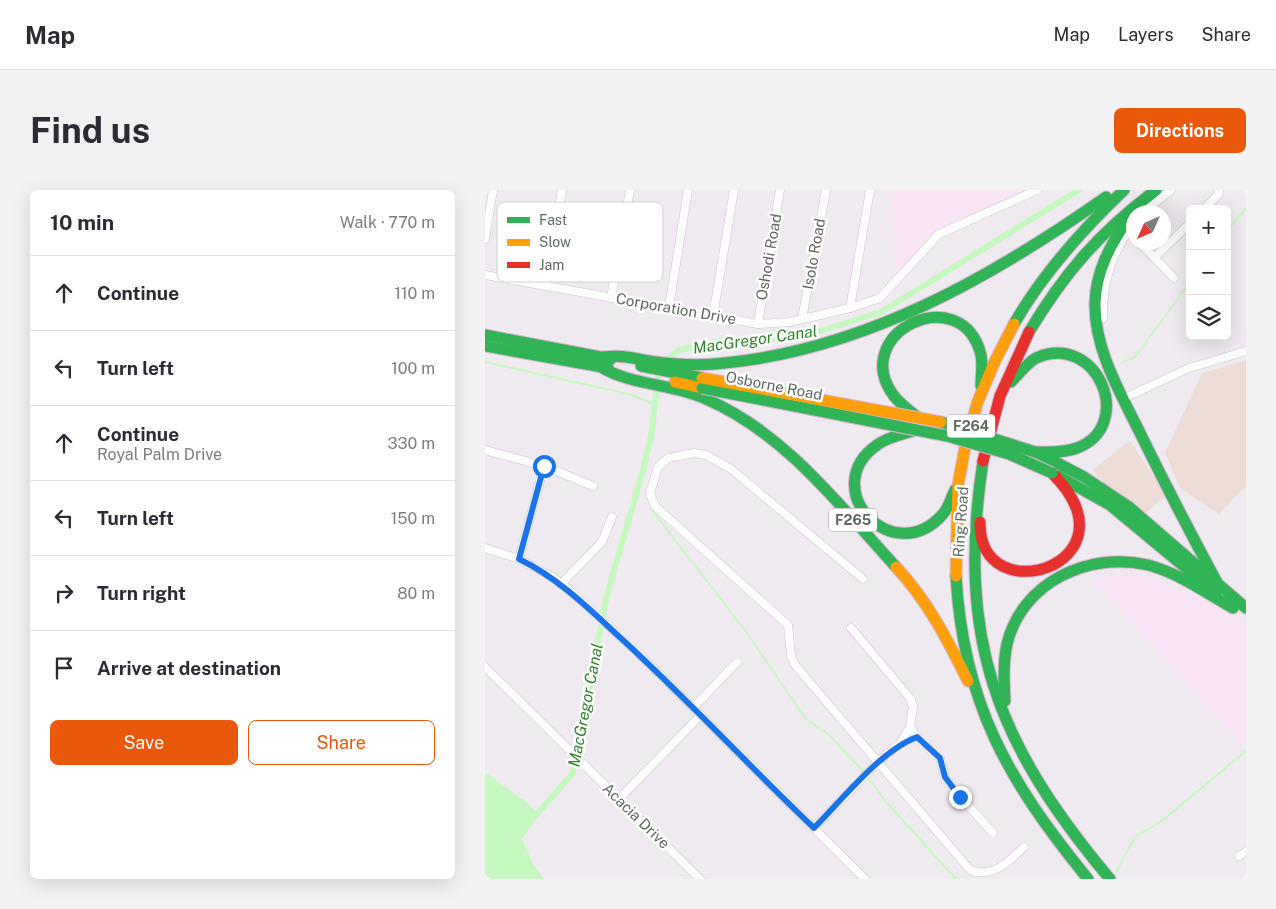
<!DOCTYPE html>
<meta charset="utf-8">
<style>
:root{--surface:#fff;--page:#f2f2f3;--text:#2b2b33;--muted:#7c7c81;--line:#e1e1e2;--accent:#ea580c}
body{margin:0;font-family:"Public Sans",sans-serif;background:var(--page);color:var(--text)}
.controls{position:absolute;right:15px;top:15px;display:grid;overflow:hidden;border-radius:8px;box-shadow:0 5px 20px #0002}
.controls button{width:45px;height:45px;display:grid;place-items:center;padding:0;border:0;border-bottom:1px solid var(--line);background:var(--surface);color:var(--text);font:25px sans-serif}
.compass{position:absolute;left:641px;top:15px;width:45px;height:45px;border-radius:50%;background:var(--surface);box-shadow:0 5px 20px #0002;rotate:225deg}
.stop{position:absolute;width:15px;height:15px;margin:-11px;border:4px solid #1a73e8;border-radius:50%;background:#fff}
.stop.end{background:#1a73e8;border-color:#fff;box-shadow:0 1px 5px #0008}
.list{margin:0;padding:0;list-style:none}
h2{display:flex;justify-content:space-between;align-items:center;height:65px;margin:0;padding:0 20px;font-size:21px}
h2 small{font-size:16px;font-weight:400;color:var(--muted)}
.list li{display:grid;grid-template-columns:32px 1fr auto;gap:15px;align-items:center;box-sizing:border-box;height:75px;padding:0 20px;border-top:1px solid var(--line)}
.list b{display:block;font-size:19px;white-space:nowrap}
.list p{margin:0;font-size:16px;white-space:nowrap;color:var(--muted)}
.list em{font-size:16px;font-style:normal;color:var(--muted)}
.actions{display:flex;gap:10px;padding:15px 20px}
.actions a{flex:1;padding:11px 0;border:1px solid var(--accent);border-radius:8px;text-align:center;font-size:18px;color:var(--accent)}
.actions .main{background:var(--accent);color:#fff}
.icon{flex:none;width:28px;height:28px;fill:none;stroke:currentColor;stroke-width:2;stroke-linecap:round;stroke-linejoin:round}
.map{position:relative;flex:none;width:761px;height:689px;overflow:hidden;border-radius:8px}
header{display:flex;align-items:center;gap:30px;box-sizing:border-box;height:70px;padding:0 25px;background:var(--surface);border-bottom:1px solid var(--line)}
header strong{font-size:24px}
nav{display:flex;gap:28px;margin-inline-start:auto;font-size:18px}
.intro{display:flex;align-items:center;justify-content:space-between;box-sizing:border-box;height:120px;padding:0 30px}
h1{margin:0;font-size:35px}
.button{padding:12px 22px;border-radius:8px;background:var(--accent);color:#fff;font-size:18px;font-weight:700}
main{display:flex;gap:30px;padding:0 30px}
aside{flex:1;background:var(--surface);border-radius:8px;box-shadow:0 5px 20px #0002}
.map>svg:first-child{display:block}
.commercial{fill:#f8e4f4}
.green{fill:#edddd6}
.water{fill:#c6f9bf}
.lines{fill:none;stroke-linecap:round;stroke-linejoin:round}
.stream{stroke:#c6f9bf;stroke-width:2}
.canal{stroke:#c6f9bf;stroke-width:6}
.street-casing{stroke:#c9c9c9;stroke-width:9}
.fast-casing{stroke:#d9b6d4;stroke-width:13}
.slow-casing{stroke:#d9b6d4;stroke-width:13}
.jam-casing{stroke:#d9b6d4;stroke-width:13}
.street{stroke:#fdfcfd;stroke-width:8}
.fast{stroke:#30b455;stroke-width:11}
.slow{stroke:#ff9f0a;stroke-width:11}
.jam{stroke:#e5322d;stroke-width:11}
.fast-bridge-casing{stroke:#d9b6d4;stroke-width:13;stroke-linecap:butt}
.slow-bridge-casing{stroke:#d9b6d4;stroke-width:13;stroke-linecap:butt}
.fast-bridge{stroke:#30b455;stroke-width:11}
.slow-bridge{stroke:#ff9f0a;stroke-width:11}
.route{stroke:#1a73e8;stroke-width:6}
.labels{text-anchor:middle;stroke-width:5;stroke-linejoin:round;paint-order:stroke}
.shield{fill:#fff;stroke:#8e968e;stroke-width:1}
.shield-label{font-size:14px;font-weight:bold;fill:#5e695e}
.street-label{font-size:15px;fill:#5e695e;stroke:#fff}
.water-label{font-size:16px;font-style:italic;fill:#31842c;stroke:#fff}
.key{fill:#fff;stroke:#cfd2cf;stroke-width:1}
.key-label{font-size:14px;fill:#5e695e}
</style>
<header>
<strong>Map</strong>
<nav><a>Map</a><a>Layers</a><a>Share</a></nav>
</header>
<div class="intro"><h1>Find us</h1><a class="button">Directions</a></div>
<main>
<aside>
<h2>10 min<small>Walk · 770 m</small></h2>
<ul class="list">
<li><svg class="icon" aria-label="ahead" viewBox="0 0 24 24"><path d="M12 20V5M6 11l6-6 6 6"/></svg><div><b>Continue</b></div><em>110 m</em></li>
<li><svg class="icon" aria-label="left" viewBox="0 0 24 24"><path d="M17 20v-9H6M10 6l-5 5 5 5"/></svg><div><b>Turn left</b></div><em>100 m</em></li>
<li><svg class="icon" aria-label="ahead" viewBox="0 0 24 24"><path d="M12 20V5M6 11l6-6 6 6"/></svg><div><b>Continue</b><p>Royal Palm Drive</p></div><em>330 m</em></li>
<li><svg class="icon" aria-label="left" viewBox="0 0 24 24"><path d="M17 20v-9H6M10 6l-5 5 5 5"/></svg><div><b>Turn left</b></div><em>150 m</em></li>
<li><svg class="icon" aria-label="right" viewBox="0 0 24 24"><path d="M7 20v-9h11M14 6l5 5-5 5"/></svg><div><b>Turn right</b></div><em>80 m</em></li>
<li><svg class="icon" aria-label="arrive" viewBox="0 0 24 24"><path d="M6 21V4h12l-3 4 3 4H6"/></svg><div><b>Arrive at destination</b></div></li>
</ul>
<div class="actions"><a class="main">Save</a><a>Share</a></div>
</aside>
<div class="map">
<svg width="761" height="689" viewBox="0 0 761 689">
<rect width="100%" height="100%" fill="#efeaef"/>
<g class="commercial">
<polygon points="405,0 540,0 450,40 416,79 411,79"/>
<polygon points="653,383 695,399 737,419 761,436 761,552 756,554 611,395 617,385"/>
</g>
<g class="green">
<polygon points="761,171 761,296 734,324 696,299 680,263 717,183"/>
<polygon points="645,251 681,305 655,328 607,280"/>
</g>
<polygon class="water" points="3,584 36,609 38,608 54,625 37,649 48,674 59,689 0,689 0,585"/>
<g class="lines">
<g class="stream">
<polyline points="759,0 761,1"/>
<polyline points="742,40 761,19"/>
<polyline points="0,172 148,205 170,215"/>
<polyline points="638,172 650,167 705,92"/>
<polyline points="166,319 262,443 320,528 343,544 378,581"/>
<polyline points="384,589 402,613 471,689"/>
<polyline points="631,682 650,647 678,630 761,561"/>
</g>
<polyline class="canal" points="53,623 88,583 122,405 159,277 167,242 173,187 180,171 194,160 236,151 267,151 326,144 396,122 594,0"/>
<g class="street-casing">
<g id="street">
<polyline points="719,19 734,4 734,0"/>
<polyline points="659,22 686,0"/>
<polyline points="0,49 8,0"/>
<polyline points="654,52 689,88"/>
<polyline points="670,67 705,33"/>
<polyline points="0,85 273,134 305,132 365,118 395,108 454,44 552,0"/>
<polyline points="60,95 77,0"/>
<polyline points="126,108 145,0"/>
<polyline points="184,117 203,0"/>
<polyline points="365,118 385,0"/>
<polyline points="228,126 249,0"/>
<path d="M 618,128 C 617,92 627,63 648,34"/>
<polyline points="317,129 341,0"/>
<polyline points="273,134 295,0"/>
<polyline points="644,206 704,178 761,161"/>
<polyline points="0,260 59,276 108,296"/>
<polyline points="0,358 34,369 69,388 84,400 156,466 380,689"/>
<polyline points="34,369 59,276"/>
<path d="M 378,389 L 246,279 L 221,265 L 209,263 L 183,268 L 173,277 L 165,303 L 170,316 L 303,435 L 306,466 L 310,475 L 485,680 C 506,689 524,672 539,657"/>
<polyline points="76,394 117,352 127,327"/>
<polyline points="366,438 425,508 428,516 425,537 432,547 455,568 460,587 470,601 508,643"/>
<polyline points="0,477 215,689"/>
<polyline points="208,518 252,472"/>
<polyline points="134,609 216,525"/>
<polyline points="329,638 393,572 415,553 425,537"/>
<polyline points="754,666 761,662"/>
</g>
</g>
<g class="fast-casing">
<g id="fast">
<path d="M 642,30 C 625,56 611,81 610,113 C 609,162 639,209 659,251 C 683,300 708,348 734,396"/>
<path d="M 529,134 C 558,83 597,40 639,0"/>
<path d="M 544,142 C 580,82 615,42 671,0"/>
<polyline points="0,145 126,169"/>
<polyline points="0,156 123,178"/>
<path d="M 119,167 C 137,164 154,170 171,172 C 194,175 217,176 240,173 C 381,159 507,87 621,7"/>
<polyline points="156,176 217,188"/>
<path d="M 116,177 C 145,195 189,194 221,209 C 300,243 355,316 411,377"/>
<path d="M 526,192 C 533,185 542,173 551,168 C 613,141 651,236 592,258 C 579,263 564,262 550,262"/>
<path d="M 435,229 C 426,222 416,215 409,206 C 362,143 477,88 496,165 C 498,175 496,186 496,196"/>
<path d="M 431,240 C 419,244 402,247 392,255 C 331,298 408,381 458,324 C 464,317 466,308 470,300"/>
<polyline points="551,262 599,287 644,317 761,418"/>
<path d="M 498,271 C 471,449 511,553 625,689"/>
<polyline points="573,286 625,315 731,403"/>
<path d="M 471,386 C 478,514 524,592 603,689"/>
<path d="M 520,511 C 519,492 518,473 522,454 C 537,392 604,361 663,375 C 694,383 721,403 748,418"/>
</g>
</g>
<g class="slow-casing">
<g id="slow">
<polyline points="190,192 217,198"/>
<path d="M 411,377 C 443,411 463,451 483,491"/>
<polyline points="471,386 473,295 481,252 493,211 510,171 529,134"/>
</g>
</g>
<g class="jam-casing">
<g id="jam">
<polyline points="498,271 515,206 544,142"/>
<path d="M 495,332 C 493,425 658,374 567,283"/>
</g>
</g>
<use href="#street" class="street"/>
<use href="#fast" class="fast"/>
<use href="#slow" class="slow"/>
<use href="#jam" class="jam"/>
<g class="fast-bridge-casing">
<g id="fast-bridge">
<polyline points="217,198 462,246 524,264 567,283"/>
<polyline points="456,232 550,262"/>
</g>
</g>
<g class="slow-bridge-casing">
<polyline id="slow-bridge" points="217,188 456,232"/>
</g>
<use href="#fast-bridge" class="fast-bridge"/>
<use href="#slow-bridge" class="slow-bridge"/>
</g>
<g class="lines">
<path class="route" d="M 59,276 L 34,369 C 75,389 105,420 139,451 C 204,511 265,577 329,638 C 358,609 395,561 432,547 L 455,568 L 460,587 L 475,607"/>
</g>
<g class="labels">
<g class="shield">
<rect x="462" y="224.5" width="48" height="23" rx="4"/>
<rect x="344" y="318.5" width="48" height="23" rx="4"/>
</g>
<g class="shield-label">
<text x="486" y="241">F264</text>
<text x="368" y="335">F265</text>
</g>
<g class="street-label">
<text transform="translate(329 64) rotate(-80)" y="5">Isolo Road</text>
<text transform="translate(284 67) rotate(-80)" y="5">Oshodi Road</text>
<text transform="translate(191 119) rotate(10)" y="5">Corporation Drive</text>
<text transform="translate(289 196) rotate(11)" y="5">Osborne Road</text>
<text transform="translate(476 332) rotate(-86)" y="5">Ring Road</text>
<text transform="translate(151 626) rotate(44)" y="5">Acacia Drive</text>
</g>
<g class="water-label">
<text transform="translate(270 149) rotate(-8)" y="6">MacGregor Canal</text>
<text transform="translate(100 515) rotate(-79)" y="6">MacGregor Canal</text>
</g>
</g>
<rect x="12" y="12" width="166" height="80" rx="8" class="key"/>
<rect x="22" y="27" width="23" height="6" fill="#30b455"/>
<rect x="22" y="49" width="23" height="7" fill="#ff9f0a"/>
<rect x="22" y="72" width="23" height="6" fill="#e5322d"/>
<g class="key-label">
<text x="54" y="35">Fast</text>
<text x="54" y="57">Slow</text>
<text x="54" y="80">Jam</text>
</g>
</svg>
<div class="controls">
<button>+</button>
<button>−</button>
<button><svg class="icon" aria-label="layers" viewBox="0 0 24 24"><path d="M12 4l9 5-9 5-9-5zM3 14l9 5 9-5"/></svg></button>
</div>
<svg class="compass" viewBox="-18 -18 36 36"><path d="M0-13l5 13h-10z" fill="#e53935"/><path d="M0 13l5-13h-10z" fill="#7c7c81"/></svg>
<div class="stop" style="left:59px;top:276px"></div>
<div class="stop end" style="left:475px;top:607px"></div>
</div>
</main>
